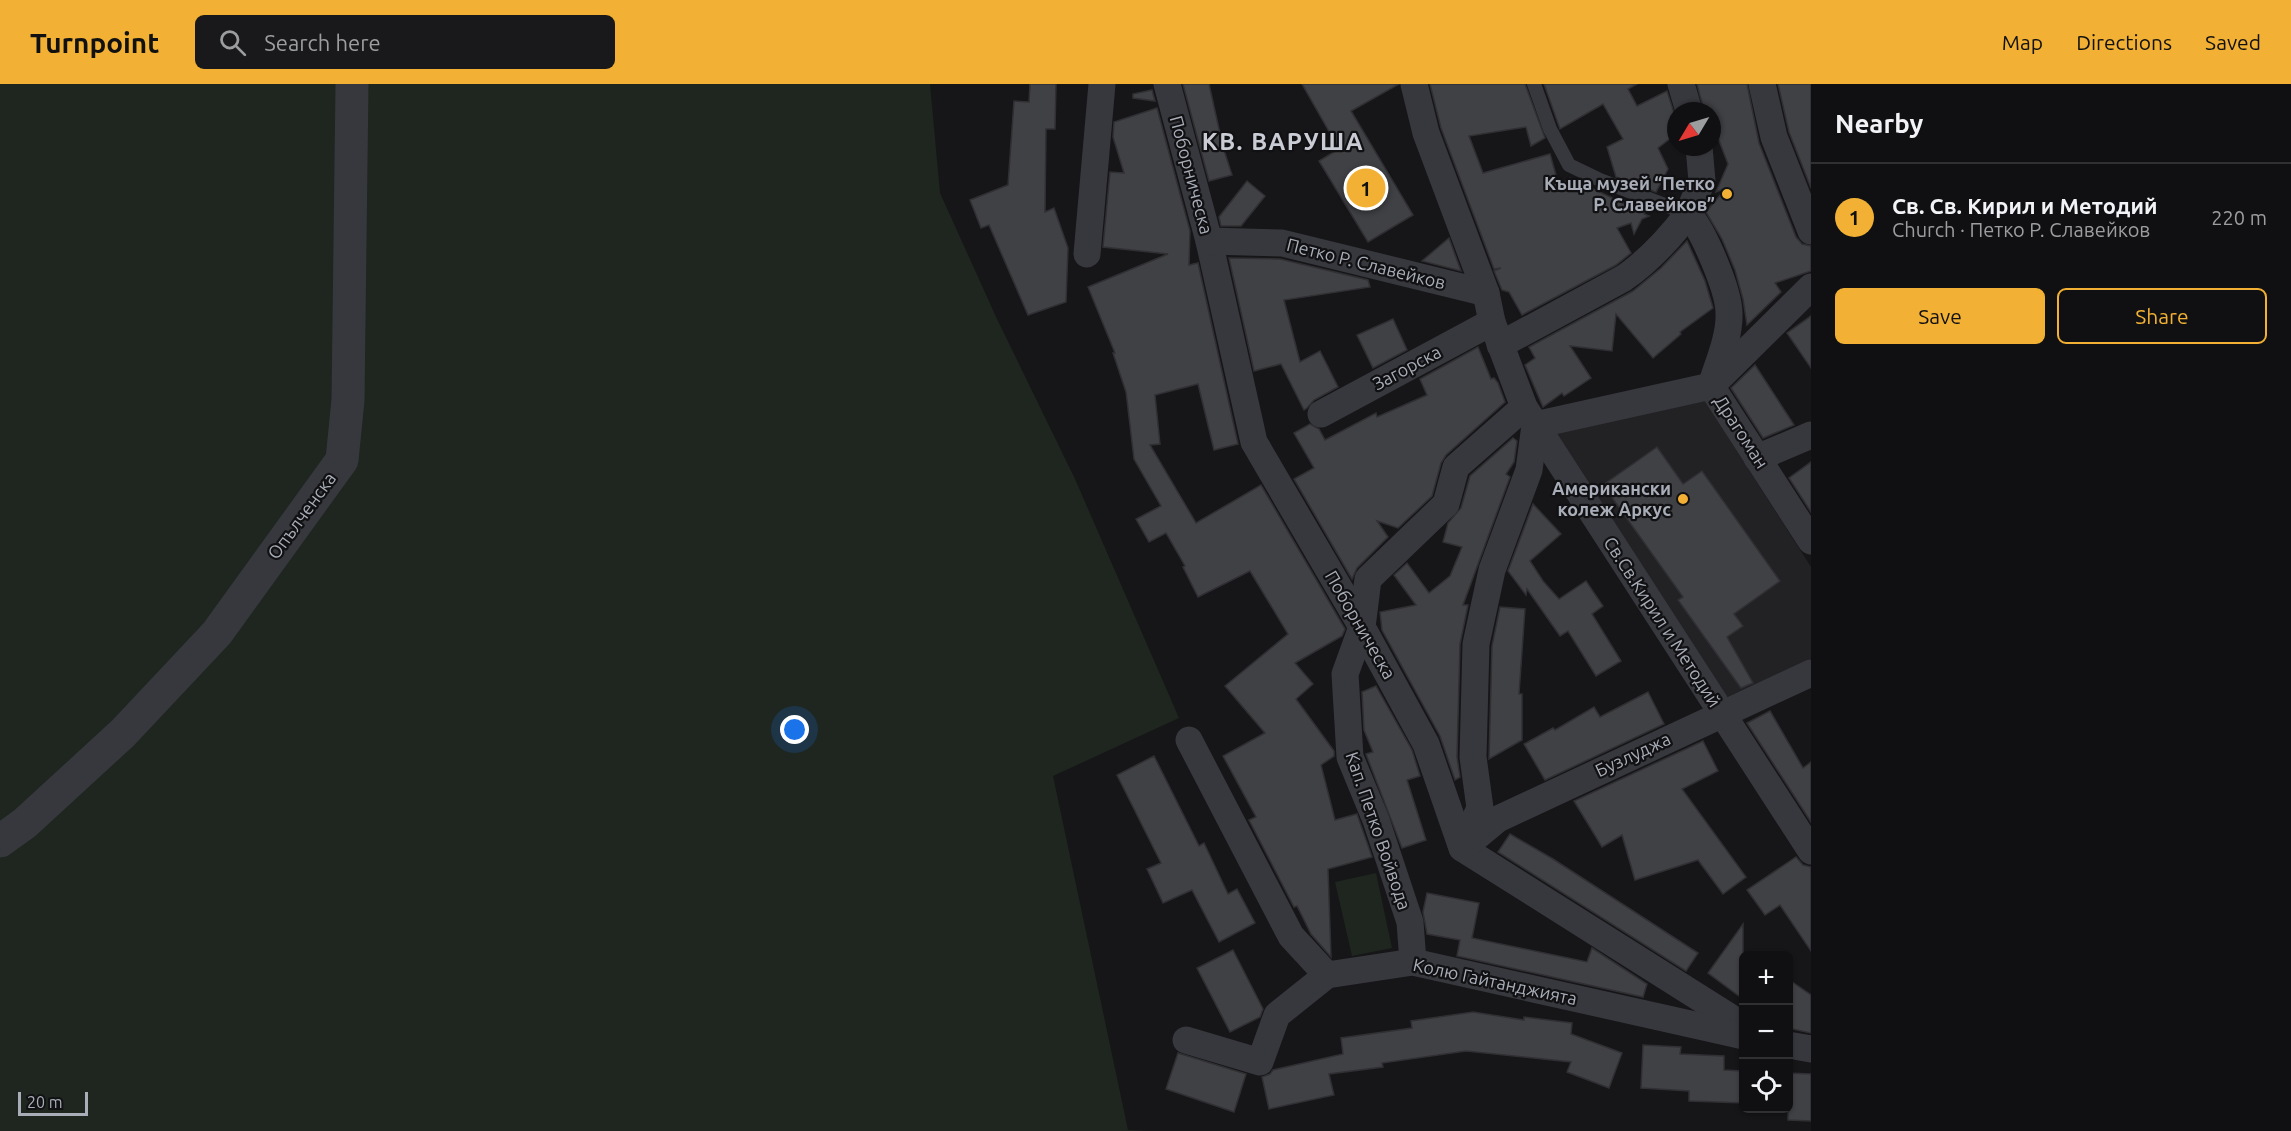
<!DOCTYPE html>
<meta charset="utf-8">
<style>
:root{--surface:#101012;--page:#19191b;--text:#f1f3f6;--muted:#9c9d9f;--line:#303032;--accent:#f2b134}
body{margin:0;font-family:Ubuntu,sans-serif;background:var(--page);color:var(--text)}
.controls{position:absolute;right:18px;bottom:18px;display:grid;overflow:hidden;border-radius:9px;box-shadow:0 2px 4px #0004}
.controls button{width:54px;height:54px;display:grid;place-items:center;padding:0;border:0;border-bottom:2px solid var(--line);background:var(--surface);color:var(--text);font:30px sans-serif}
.compass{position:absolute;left:1667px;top:18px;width:54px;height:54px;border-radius:50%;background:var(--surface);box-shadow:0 2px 4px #0004;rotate:232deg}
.scale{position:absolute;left:18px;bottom:15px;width:70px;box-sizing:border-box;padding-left:6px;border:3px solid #a8adb8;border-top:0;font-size:16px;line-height:21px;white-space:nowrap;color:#a8adb8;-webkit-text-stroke:4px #111113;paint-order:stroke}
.you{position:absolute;left:795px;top:646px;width:21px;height:21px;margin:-15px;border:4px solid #fff;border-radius:50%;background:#1a73e8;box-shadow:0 0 0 9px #1a73e833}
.badge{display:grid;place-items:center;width:39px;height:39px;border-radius:50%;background:var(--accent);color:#111;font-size:20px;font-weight:700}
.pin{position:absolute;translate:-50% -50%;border:3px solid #fff;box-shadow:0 2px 6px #0006}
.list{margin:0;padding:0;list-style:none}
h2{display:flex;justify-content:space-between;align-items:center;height:78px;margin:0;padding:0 24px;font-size:26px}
h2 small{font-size:20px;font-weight:400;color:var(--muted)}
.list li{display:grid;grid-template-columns:39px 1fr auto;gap:18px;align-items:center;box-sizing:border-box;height:108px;padding:0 24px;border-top:2px solid var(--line)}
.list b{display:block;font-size:22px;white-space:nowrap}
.list p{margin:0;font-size:20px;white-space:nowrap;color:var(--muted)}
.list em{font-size:20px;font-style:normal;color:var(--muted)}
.actions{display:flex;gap:12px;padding:18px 24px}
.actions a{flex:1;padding:14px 0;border:2px solid var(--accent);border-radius:9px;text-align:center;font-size:21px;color:var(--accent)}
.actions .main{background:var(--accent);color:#111}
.icon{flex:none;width:33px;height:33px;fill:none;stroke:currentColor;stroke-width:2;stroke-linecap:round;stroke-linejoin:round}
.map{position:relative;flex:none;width:1811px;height:1047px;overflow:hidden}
header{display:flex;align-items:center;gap:36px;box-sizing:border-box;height:84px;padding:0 30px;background:var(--accent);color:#111}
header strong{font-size:28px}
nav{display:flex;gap:33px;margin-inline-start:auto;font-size:21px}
.search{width:420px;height:54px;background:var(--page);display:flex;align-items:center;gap:15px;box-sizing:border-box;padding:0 21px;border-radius:9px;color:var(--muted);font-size:22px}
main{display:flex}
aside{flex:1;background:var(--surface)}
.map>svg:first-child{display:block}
.built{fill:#222225}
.green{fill:#1e261f}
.building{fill:#404145;stroke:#303034;stroke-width:1.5}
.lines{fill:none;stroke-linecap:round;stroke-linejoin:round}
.service{stroke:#37383d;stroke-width:14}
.minor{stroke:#37383d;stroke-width:27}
.tertiary{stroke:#37383d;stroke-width:33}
.poi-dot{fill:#f2b134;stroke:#111113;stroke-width:2}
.labels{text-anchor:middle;stroke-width:4.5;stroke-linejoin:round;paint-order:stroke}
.street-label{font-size:18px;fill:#a8adb8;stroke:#111113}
.poi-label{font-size:18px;font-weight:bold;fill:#a8adb8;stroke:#111113;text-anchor:end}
.district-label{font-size:24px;font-weight:bold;letter-spacing:1.5px;fill:#c9ccd4;stroke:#111113}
</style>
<header>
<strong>Turnpoint</strong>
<div class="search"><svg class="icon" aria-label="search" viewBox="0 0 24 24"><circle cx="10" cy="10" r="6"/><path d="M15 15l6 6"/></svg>Search here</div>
<nav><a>Map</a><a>Directions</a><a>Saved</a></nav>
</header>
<main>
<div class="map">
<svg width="1811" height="1047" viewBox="0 0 1811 1047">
<rect width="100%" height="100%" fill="#161618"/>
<polygon class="built" points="1705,317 1811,483 1811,575 1727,613 1554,347"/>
<g class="green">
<polygon points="0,0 930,0 940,109 997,235 1075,395 1179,634 1053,692 1128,1046 1147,1047 0,1047"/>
<polygon points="1376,789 1392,864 1352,872 1335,798"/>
</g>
<g class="building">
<polygon points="1030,0 1056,0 1055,45 1046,45 1045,128 1054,124 1068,164 1066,218 1028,231 989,141 981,144 970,116 1008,101 1014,17 1029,18"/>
<polygon points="1183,0 1209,0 1223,63 1232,91 1209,97"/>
<polygon points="1302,0 1399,0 1351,27 1413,131 1368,158 1319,77 1339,65"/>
<polygon points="1430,0 1525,0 1545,54 1531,62 1526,43 1469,52 1483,89 1550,70 1559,102 1570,94 1625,120 1623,115 1648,124 1644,130 1649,132 1642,135 1634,150 1631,139 1617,144 1631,169 1616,181 1522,231 1509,208 1502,206 1494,187 1501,184 1494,185 1441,44"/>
<polygon points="1544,0 1637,0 1628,5 1637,22 1667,7 1676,35 1676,50 1658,64 1668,85 1656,108 1616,93 1607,63 1623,55 1603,20 1560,45"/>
<polygon points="1697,0 1747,0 1759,59 1796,153 1802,160 1811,162 1811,187 1775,199 1781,208 1747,241 1743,215 1735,186 1722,155 1706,128 1726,104 1716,108 1728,80 1712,38 1712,27 1704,27"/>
<polygon points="1778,0 1811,0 1811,104 1789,48"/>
<polygon points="1152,6 1155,17 1133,14 1133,10"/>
<polygon points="1157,24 1190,147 1189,181 1198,179 1238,360 1214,366 1198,300 1155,311 1160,360 1150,361 1196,439 1261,401 1345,545 1342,552 1295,579 1313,600 1296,615 1334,667 1334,672 1321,681 1335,736 1357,730 1372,773 1328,785 1331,873 1311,850 1297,822 1294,823 1249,736 1256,733 1223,672 1265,649 1225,602 1288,550 1250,487 1198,513 1183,483 1185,482 1166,449 1149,458 1136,435 1161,422 1134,375 1126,308 1113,269 1115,269 1088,203 1168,170 1103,163 1110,88 1124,89 1113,53 1114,38"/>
<polygon points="1247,97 1265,112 1241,142 1221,142 1219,133"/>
<polygon points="1449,154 1461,187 1422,177"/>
<polygon points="1687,157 1705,197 1713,224 1680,248 1681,250 1653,274 1616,230 1612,267 1570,262 1591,294 1564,312 1562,309 1543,323 1525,281 1535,274 1529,263 1633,207 1661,184"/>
<polygon points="1229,174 1280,175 1368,196 1370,203 1284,216 1300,278 1320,267 1338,303 1314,316 1307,324 1304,326 1281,280 1254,287"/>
<polygon points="1811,232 1811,284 1787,249"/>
<polygon points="1393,235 1407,266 1373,284 1357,251"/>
<polygon points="1478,263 1491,295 1494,294 1498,299 1505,318 1446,371 1441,379 1432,412 1398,444 1377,437 1388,453 1357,484 1352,495 1294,395 1314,384 1294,349 1310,340 1319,345 1325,356 1376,329 1377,333 1427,311 1420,295"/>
<polygon points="1755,281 1794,341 1763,354 1731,304"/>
<polygon points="1513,354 1517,357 1514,378 1506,390 1510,393 1463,521 1468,521 1460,560 1457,673 1460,693 1455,696 1440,652 1382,546 1380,528 1416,521 1394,491 1407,479 1429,509 1450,492 1462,463 1443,458 1448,439 1461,424 1470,392"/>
<polygon points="1657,363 1683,400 1702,387 1780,497 1734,530 1743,542 1727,553 1753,599 1741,604 1678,516 1683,513 1603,401"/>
<polygon points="1811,378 1811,428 1789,394"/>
<polygon points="1533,420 1561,450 1530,477 1543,497 1559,515 1586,497 1603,522 1592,530 1621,577 1596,592 1568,547 1560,552 1527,505 1526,511 1508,487"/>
<polygon points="1500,523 1525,525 1519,610 1522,610 1522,656 1489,675 1492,562"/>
<polygon points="1376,602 1412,666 1420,692 1407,696 1426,756 1402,764 1366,670 1373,668 1364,646 1362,608"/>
<polygon points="1648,608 1664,640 1545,696 1524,660 1553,644 1555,646 1594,623 1600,633"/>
<polygon points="1770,627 1803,684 1811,678 1811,738 1747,639"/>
<polygon points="1703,657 1718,687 1682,705 1746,793 1723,810 1698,776 1635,796 1622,751 1602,763 1574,717"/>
<polygon points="1154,672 1199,762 1204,759 1228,810 1237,805 1255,839 1219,858 1192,806 1163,819 1147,785 1161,779 1117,691"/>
<polygon points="1510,750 1553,775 1698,869 1686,887 1498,768"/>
<polygon points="1796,773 1803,781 1811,783 1811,867 1780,821 1765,831 1747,806"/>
<polygon points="1427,809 1479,819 1472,854 1587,878 1592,864 1647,900 1643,913 1457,872 1460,856 1427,850 1423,828"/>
<polygon points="1743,840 1743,915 1708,889"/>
<polygon points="1233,866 1263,925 1260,933 1230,948 1197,884"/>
<polygon points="1788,895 1811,911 1811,949 1788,944"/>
<polygon points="1473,928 1524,936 1524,933 1572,939 1571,950 1622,969 1609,1004 1567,988 1571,978 1466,967 1382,979 1383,983 1329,990 1334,1011 1269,1025 1262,993 1270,990 1273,986 1343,970 1341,954 1412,944 1411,937"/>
<polygon points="1643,961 1681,963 1680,970 1724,972 1724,986 1743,987 1743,1019 1689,1017 1689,1007 1641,1004"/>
<polygon points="1178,969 1246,990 1234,1028 1166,1005"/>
<polygon points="1788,989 1811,990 1811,1037 1788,1036"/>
</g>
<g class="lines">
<polyline class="service" points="1534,0 1550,45 1569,81 1600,96 1688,130"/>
<g class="minor">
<polyline points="1167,0 1209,157 1254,358 1362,543 1426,660 1462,764 1744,942"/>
<polyline points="1414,0 1426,49 1486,209 1492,238 1524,323 1811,767"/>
<polyline points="1681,0 1689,27"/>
<polyline points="1762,0 1774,53 1811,147"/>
<path d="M 1699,63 L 1702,97 L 1688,130 C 1703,145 1729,207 1729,229 C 1730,253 1718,279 1711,302 L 1811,457"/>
<polyline points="1209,157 1282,159 1486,209"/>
<polyline points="1087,170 1102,0"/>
<path d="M 1500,261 L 1624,194 C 1650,176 1669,155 1688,130"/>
<polyline points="1321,330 1492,238"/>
<polyline points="1757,374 1811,351"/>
<polyline points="1189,656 1291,852 1327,891"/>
<polyline points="1468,760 1498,735 1811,589"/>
<polyline points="1462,764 1480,724 1473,673 1476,560 1492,486 1529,386 1535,341 1711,302 1811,203"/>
<polyline points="1413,878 1410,838 1376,736 1350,673 1345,590 1362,543 1368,495 1446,420 1456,383 1524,323"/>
<polyline points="1186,956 1260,978 1277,931 1327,891 1413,878 1744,952"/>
<polyline points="1788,961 1811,965"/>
</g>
<polyline class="tertiary" points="0,757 25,739 123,649 217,549 342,376 348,316 352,0"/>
</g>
<g class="poi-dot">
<circle cx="1727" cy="110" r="6"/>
<circle cx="1683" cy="415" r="6"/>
</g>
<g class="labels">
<g class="street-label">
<text transform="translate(1191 91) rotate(75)" y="6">Поборническа</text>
<text transform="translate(1366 180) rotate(14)" y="6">Петко Р. Славейков</text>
<text transform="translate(1407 284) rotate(-28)" y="6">Загорска</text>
<text transform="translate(1741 348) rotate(57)" y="6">Драгоман</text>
<text transform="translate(302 432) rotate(-54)" y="6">Опълченска</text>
<text transform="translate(1662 538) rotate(57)" y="6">Св.Св.Кирил и Методий</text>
<text transform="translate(1360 541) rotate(60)" y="6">Поборническа</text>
<text transform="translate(1633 671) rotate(-25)" y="6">Бузлуджа</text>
<text transform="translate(1378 747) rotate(71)" y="6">Кап. Петко Войвода</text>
<text transform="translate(1495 898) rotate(12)" y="6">Колю Гайтанджията</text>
</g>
<g class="poi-label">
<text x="1715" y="106">Къща музей “Петко<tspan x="1715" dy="21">Р. Славейков”</tspan></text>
<text x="1671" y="411">Американски<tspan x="1671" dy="21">колеж Аркус</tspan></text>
</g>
<g class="district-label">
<text x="1283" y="66">КВ. ВАРУША</text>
</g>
</g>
</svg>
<div class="controls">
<button>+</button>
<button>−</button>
<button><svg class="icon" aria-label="locate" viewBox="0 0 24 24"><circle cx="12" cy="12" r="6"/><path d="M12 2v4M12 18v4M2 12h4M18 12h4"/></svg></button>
</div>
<svg class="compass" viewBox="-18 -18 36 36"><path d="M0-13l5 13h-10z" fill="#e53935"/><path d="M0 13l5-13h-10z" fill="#9c9d9f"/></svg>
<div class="scale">20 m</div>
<div class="you"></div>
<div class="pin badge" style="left:1366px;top:104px">1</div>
</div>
<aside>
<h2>Nearby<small></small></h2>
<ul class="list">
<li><span class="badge">1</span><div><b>Св. Св. Кирил и Методий</b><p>Church · Петко Р. Славейков</p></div><em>220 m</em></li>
</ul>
<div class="actions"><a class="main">Save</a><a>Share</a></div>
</aside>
</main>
